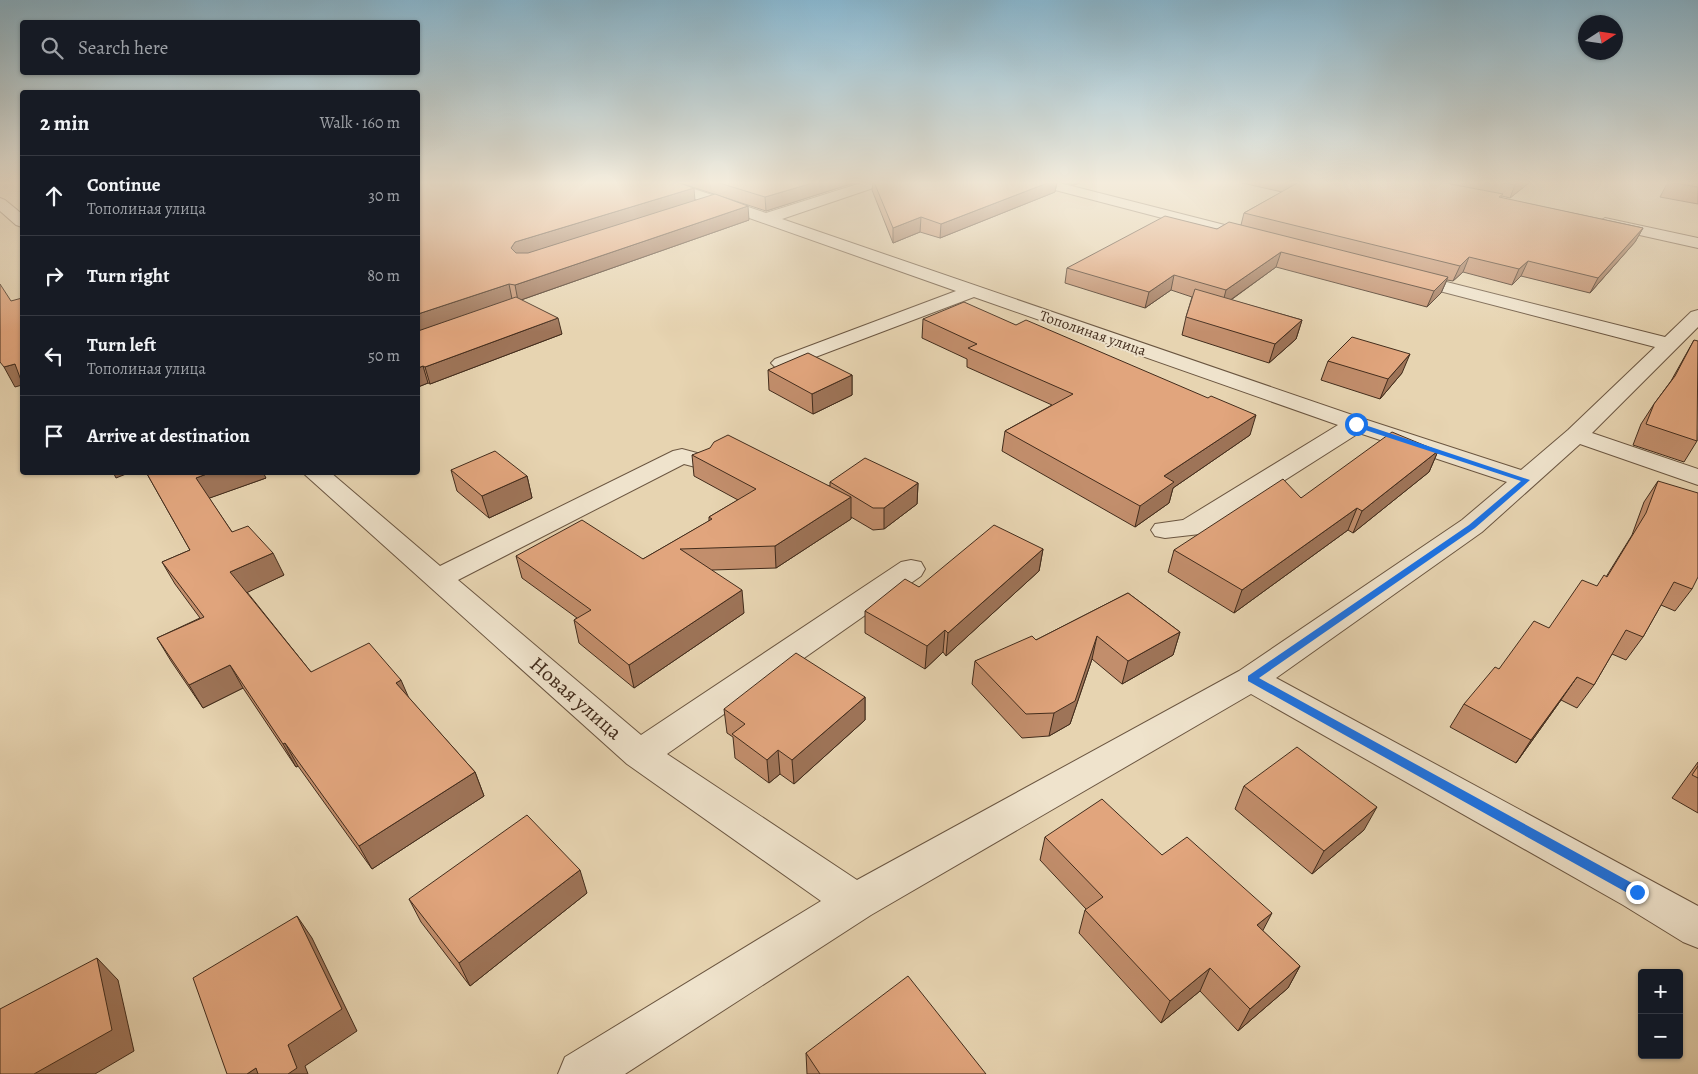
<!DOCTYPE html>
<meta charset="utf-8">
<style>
:root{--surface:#171b24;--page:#242831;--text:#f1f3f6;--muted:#9ea1a6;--line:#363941}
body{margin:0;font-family:Alegreya,serif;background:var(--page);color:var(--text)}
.controls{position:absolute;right:15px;bottom:15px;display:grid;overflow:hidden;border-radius:5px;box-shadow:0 1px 4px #0004}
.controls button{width:45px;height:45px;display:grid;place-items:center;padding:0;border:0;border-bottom:1px solid var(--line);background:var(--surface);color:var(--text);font:25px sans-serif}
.compass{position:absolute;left:1578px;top:15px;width:45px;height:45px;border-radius:50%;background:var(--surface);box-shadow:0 1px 4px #0004;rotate:78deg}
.stop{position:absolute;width:15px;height:15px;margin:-11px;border:4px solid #1a73e8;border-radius:50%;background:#fff}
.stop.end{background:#1a73e8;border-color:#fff;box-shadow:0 1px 5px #0008}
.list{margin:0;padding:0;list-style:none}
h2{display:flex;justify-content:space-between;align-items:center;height:65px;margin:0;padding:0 20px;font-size:21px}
h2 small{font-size:16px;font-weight:400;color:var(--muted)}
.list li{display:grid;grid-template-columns:32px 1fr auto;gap:15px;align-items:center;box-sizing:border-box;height:80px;padding:0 20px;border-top:1px solid var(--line)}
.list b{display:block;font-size:19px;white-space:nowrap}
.list p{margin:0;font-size:16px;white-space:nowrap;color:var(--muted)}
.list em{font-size:16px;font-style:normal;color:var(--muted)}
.icon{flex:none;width:28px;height:28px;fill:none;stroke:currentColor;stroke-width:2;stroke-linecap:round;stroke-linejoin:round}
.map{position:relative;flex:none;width:1698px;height:1074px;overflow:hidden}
.search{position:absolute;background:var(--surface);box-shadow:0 1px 4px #0004;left:20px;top:20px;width:400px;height:55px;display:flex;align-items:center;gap:12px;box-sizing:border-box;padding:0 18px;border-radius:5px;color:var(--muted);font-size:19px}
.panel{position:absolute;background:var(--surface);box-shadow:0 1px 4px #0004;left:20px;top:90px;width:400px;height:385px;border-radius:5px}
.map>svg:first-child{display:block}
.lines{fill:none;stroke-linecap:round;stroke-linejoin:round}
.minor-casing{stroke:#6b5641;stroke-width:2}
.minor{fill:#efe3cc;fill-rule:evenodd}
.wall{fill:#c28e6c;stroke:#422c1c}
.shaded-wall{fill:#9e7458;stroke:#422c1c}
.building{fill:#e1a57d;stroke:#422c1c}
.route{fill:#1a73e8}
.labels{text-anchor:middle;stroke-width:4;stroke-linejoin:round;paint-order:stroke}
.far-street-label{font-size:15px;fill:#422c1c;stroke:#efe3cc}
.near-street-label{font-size:21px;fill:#422c1c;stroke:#efe3cc}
</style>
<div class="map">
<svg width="1698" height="1074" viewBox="0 0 1698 1074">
<rect width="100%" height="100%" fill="#e7d4b1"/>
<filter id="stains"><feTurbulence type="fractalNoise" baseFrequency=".004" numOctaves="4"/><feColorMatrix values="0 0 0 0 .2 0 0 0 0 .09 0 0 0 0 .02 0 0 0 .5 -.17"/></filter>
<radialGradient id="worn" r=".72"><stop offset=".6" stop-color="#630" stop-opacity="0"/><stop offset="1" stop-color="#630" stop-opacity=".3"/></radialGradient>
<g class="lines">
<g class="minor-casing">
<g id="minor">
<polygon points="654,182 673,182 766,213 864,182 884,182 882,185 782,219 1364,419 1521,470 1568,430 1655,347 1401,281 1398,277 1401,273 1407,272 1665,337 1691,312 1698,310 1698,327 1592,433 1698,469 1698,485 1580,444 1482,532 1276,678 1698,906 1698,948 1683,942 1623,905 1251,694 871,915 625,1074 558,1074 565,1057 821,901 627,764 302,472 330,472 440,566 673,451 682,449 712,457 715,462 712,467 703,469 684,464 458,580 641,735 901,562 911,560 921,562 925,569 921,576 667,754 857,880 1239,671 1462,520 1507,482 1359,433 1200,534 1165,538 1155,536 1151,530 1155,524 1183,520 1338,425 974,297 789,367 782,369 775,367 771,363 775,359 956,291 656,185"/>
<polygon points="1034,182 1056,182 1260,234 1262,237 1254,242 1036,185"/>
<polygon points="0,198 5,200 22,214 22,227 16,225 0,211"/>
<polygon points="1605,218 1698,238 1698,248 1599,226 1597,223"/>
</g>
</g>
<use href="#minor" class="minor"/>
</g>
<g class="wall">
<polygon points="418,182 695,201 749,220 521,300 562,334 430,384 428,383 418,387"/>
<polygon points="677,182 857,182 766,211"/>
<polygon points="873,182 1057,182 1055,192 940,238 920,232 893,243 872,190"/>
<polygon points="1061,182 1082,182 1074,185"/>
<polygon points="1238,182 1530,182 1510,198 1502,196 1501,198 1643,228 1635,242 1590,293 1521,276 1512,285 1463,272 1453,281 1447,280 1441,293 1427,307 1276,267 1231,300 1302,320 1296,339 1269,363 1182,335 1186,317 1192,297 1171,290 1145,308 1065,283 1067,268 1217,229 1241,225 1244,213 1282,192"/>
<polygon points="1668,182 1698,182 1698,204 1660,197"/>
<polygon points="923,319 1250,435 1173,488 1169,503 1135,527 1002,451 1005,431 1052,405 967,367 967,359 922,338"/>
<polygon points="1694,340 1697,441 1684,462 1633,445 1641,424 1654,404 1671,381"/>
<polygon points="1328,361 1402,373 1380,399 1321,380"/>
<polygon points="768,370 852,375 852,395 813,414 769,390"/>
<polygon points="1438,451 1429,472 1353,533 1348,530 1234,613 1168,572 1174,550 1301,498"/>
<polygon points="692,455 830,486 830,482 918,483 917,504 884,529 873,530 851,517 851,519 776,568 712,570 744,613 634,688 579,643 574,620 577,618 522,578 516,556 643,559 709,521 709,517 738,500 694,476"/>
<polygon points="451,470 527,476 532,498 489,518 457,491"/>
<polygon points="146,472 266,478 209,498 232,532 284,575 247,592 311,672 408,697 475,772 484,796 372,869 298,766 296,767 243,688 203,708 171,661 157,638 200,618 175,584 162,562 190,550"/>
<polygon points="1658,481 1692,589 1675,611 1661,605 1643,637 1626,660 1612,654 1594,685 1577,708 1561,700 1516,763 1450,727 1464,704 1499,669 1549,628 1597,586 1606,577 1632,535 1644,502"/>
<polygon points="1043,549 1039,571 946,656 943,652 925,669 865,633 865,611 919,587"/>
<polygon points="1128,593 1180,632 1173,655 1122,684 1092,659 1070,724 1049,736 1022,738 972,684 975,661 1036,640"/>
<polygon points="865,697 865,720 794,784 780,774 769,783 735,758 733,737 727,733 724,709"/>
<polygon points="1698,762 1698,813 1672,798"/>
<polygon points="1244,786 1364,830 1312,874 1235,809"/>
<polygon points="1045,837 1162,855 1263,931 1300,966 1288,988 1238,1031 1200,991 1161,1023 1079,933 1085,910 1086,909 1040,860"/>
<polygon points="587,893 470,986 421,922 409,899"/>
<polygon points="806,1053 986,1074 807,1074"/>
</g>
<g class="shaded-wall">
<polygon points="816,182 857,182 766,211 765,197"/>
<polygon points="1050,182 1057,182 1055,192 940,238 941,224"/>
<polygon points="1074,182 1082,182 1074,185"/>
<polygon points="1519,182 1530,182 1510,198 1515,185"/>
<polygon points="694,188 695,201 514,263 511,248 515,242"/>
<polygon points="748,206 749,220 518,301 515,285"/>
<polygon points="921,217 920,232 893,243 893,228"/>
<polygon points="1643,228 1635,242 1590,293 1598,278"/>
<polygon points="1281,252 1276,267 1222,306 1226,290"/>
<polygon points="1469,257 1463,272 1453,281 1460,266"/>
<polygon points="1528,261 1521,276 1512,285 1519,269"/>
<polygon points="1174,275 1171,290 1145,308 1149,292"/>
<polygon points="1448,277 1441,293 1427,307 1434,291"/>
<polygon points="509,284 512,299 418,332 418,314"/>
<polygon points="558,318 562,334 430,384 425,367"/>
<polygon points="1302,320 1296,339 1269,363 1275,344"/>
<polygon points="1410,354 1402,373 1380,399 1388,379"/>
<polygon points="15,364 22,377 22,385 15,387 4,367"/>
<polygon points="423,366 428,383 418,387 418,368"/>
<polygon points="852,375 852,395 813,414 812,394"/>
<polygon points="1256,415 1250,435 1173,488 1169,503 1135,527 1140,506 1164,476"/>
<polygon points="1438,451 1429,472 1353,533 1362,511"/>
<polygon points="113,472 131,472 116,478"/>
<polygon points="212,472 263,472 266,478 207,499 196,478"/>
<polygon points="527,476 532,498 489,518 482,496"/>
<polygon points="918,483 917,504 884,529 884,508"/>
<polygon points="851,497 851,519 776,568 775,546"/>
<polygon points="1357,508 1348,530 1234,613 1242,590"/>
<polygon points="1043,549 1039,571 946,656 948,633"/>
<polygon points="273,553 284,575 242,595 230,572"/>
<polygon points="742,590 744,613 634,688 629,665"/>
<polygon points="945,630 943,652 925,669 927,646"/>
<polygon points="1180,632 1173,655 1122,684 1128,661"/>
<polygon points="1097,636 1092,659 1070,724 1049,736 1054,713"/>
<polygon points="230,665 243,688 203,708 189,685"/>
<polygon points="1577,677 1561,700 1516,763 1531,740"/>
<polygon points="401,680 411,703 396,683"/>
<polygon points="865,697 865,720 794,784 792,760"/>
<polygon points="285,743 298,766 296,767 283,744"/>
<polygon points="778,750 780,774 769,783 767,760"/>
<polygon points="475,772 484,796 372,869 359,846"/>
<polygon points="1377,807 1364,830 1312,874 1324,851"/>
<polygon points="580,870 587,893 470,986 459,963"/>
<polygon points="1272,913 1260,936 1257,925"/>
<polygon points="297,916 312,938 357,1031 305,1066 308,1074 288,1074 288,1045"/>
<polygon points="97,958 118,980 134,1051 95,1074 34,1074"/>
<polygon points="1300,966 1288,988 1238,1031 1250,1009"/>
<polygon points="1210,968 1200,991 1161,1023 1170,1001"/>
<polygon points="256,1068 260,1074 247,1074"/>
</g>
<g class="building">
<polygon points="418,182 676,182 694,188 515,242 511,248 516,253 528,253 715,194 748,206 515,285 509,284 418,314"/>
<polygon points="716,182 816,182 765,197"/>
<polygon points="874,182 1050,182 941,224 921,217 893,228"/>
<polygon points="1297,182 1440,182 1503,194 1499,197 1643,228 1598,278 1528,261 1519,269 1469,257 1460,266 1244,213 1299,182"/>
<polygon points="1499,182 1519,182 1515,185"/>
<polygon points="1668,182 1698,182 1698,187"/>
<polygon points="1165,216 1217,229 1229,222 1448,277 1434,291 1281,252 1226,290 1174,275 1149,292 1067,268"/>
<polygon points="0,284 11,301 22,298 22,383 15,364 4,367 0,362"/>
<polygon points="1195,289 1302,320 1275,344 1186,317"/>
<polygon points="516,297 558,318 425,367 423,366 418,368 418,331"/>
<polygon points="964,302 1016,325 1026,320 1208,398 1211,396 1256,415 1164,476 1174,482 1140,506 1005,431 1073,394 968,348 977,344 923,319"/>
<polygon points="1352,337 1410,354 1388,379 1328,361"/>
<polygon points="1694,340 1698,341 1697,441 1646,424 1654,404 1675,376"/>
<polygon points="808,353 852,375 812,394 768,370"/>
<polygon points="1392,432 1438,451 1362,511 1357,508 1242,590 1174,550 1283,479 1301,498"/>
<polygon points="728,435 851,497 775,546 680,549 742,590 629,665 574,620 591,610 516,556 582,520 643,559 712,519 709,517 756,489 692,455 710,448 714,442"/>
<polygon points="495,451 527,476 482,496 451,470"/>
<polygon points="865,458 918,483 884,508 873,508 830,482"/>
<polygon points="146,472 212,472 196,478 232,532 248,526 273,553 230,572 311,672 369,643 401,680 396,683 475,772 359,846 285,743 283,744 230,665 189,685 157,638 204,617 162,562 190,550"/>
<polygon points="1658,481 1698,493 1698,577 1692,589 1674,582 1643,637 1626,630 1594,685 1577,677 1531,740 1464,704 1495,667 1499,669 1534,621 1549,628 1582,580 1597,586 1604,575 1607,577 1646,513"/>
<polygon points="994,525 1043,549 948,633 945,630 927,646 865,611 905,579 919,587"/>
<polygon points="1128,593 1180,632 1128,661 1097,636 1075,701 1054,713 1026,714 975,661 1032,636 1036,640"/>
<polygon points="796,653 865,697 792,760 778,750 767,760 732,734 745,724 724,709"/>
<polygon points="1297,747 1377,807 1324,851 1244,786"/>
<polygon points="1698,766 1698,778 1692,775"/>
<polygon points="1102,799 1162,855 1187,837 1272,913 1257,925 1300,966 1250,1009 1210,968 1170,1001 1085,910 1103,897 1045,837"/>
<polygon points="527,815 580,870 459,963 409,899"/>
<polygon points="297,916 342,1009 288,1045 297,1068 288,1074 258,1074 256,1068 247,1074 227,1074 193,978"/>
<polygon points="97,958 112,1030 34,1074 0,1074 0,1009"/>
<polygon points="908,976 986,1074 820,1074 806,1053"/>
</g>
<linearGradient id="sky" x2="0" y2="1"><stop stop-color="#88b6ce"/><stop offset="0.55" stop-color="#f4ecdc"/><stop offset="1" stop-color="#f4ecdc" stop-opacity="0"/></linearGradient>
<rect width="1698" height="332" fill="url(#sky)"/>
<polygon class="route" points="1356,422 1530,480 1475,528 1259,678 1641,888 1643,892 1641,896 1633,896 1248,681 1248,676 1469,525 1521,481 1353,426"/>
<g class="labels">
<g class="far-street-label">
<text transform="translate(1093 333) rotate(19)" y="5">Тополиная улица</text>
</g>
<g class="near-street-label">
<text transform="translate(576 698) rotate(41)" y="7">Новая улица</text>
</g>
</g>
<rect width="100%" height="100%" filter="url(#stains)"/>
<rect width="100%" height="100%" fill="url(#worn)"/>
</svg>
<div class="controls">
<button>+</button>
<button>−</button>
</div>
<svg class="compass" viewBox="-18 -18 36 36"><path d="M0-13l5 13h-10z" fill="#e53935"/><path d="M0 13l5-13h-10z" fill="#9ea1a6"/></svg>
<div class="stop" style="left:1356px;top:424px"></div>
<div class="stop end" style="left:1637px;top:892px"></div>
<div class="search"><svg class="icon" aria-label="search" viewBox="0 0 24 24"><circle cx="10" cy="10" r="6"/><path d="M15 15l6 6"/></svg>Search here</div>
<section class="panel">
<h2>2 min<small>Walk · 160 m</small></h2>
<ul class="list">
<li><svg class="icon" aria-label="ahead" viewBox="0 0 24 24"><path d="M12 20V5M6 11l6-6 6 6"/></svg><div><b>Continue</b><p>Тополиная улица</p></div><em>30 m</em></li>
<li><svg class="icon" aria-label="right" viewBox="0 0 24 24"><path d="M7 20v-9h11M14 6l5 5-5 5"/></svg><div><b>Turn right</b></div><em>80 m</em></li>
<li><svg class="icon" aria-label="left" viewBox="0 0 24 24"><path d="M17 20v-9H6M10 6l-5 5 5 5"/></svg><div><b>Turn left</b><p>Тополиная улица</p></div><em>50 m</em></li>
<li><svg class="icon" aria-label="arrive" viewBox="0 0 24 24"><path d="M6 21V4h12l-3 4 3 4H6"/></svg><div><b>Arrive at destination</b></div></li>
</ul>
</section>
</div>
